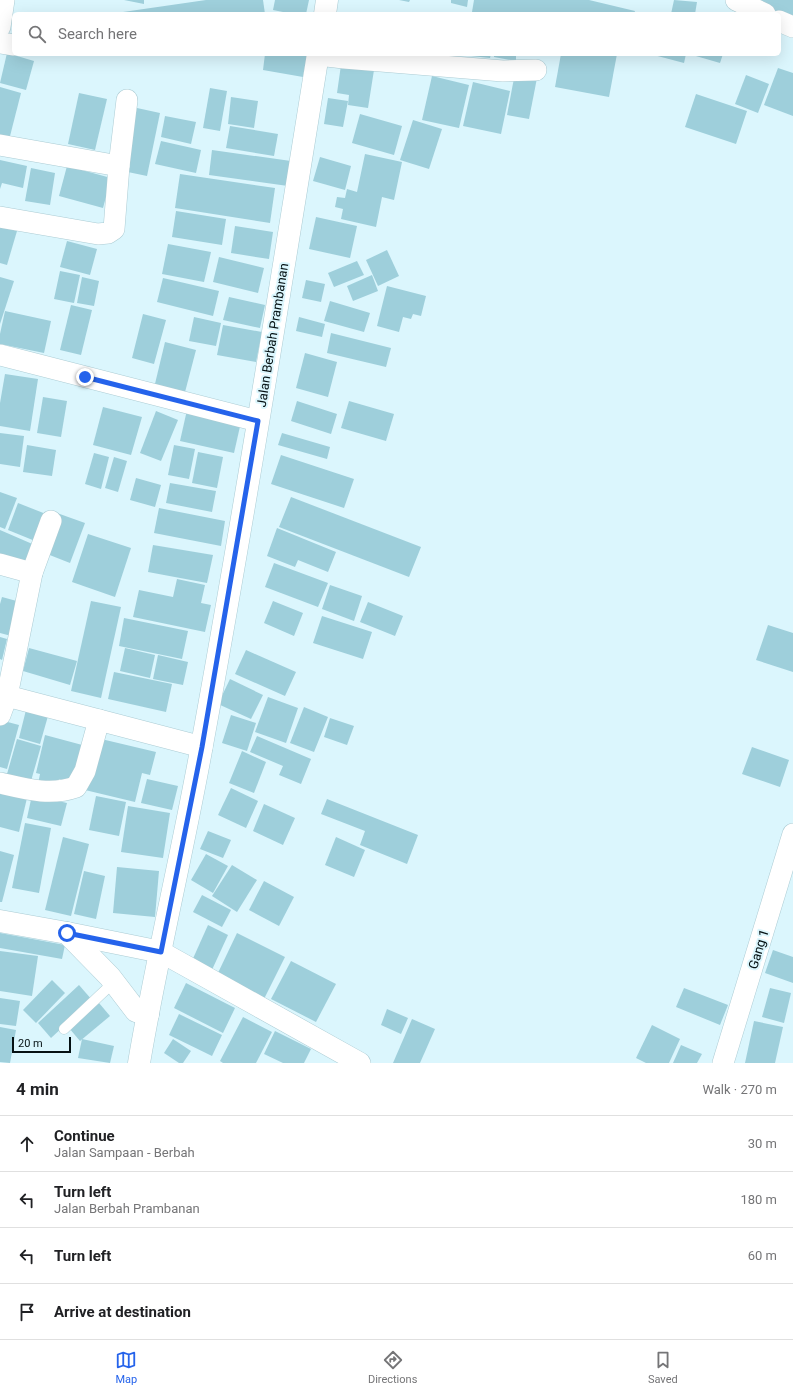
<!DOCTYPE html>
<meta charset="utf-8">
<style>
:root{--surface:#fff;--page:#f6f6f6;--text:#202124;--muted:#757577;--line:#e0e0e0;--accent:#2563eb}
body{margin:0;font-family:Roboto,sans-serif;background:var(--page);color:var(--text)}
.scale{position:absolute;left:12px;bottom:10px;width:59px;box-sizing:border-box;padding-left:4px;border:2px solid #051113;border-top:0;font-size:11px;line-height:14px;white-space:nowrap;color:#051113;-webkit-text-stroke:3px #dbf6fd;paint-order:stroke}
.stop{position:absolute;width:12px;height:12px;margin:-9px;border:3px solid #2563eb;border-radius:50%;background:#fff}
.stop.end{background:#2563eb;border-color:#fff;box-shadow:0 1px 4px #0008}
.list{margin:0;padding:0;list-style:none}
h2{display:flex;justify-content:space-between;align-items:center;height:52px;margin:0;padding:0 16px;font-size:17px}
h2 small{font-size:13px;font-weight:400;color:var(--muted)}
.list li{display:grid;grid-template-columns:26px 1fr auto;gap:12px;align-items:center;box-sizing:border-box;height:56px;padding:0 16px;border-top:1px solid var(--line)}
.list b{display:block;font-size:15px;white-space:nowrap}
.list p{margin:0;font-size:13px;white-space:nowrap;color:var(--muted)}
.list em{font-size:13px;font-style:normal;color:var(--muted)}
.icon{flex:none;width:22px;height:22px;fill:none;stroke:currentColor;stroke-width:2;stroke-linecap:round;stroke-linejoin:round}
.map{position:relative;flex:none;width:793px;height:1063px;overflow:hidden}
.search{position:absolute;background:var(--surface);box-shadow:0 4px 16px #0002;left:12px;right:12px;top:12px;height:44px;display:flex;align-items:center;gap:10px;box-sizing:border-box;padding:0 14px;border-radius:6px;color:var(--muted);font-size:15px}
.sheet{height:276px;background:var(--surface)}
nav{display:flex;justify-content:space-around;align-items:center;box-sizing:border-box;height:56px;border-top:1px solid var(--line);background:var(--surface);font-size:11px;color:var(--muted)}
nav a{display:grid;justify-items:center;gap:2px}
nav .on{color:var(--accent)}
.map>svg:first-child{display:block}
.building{fill:#9ecfdb}
.lines{fill:none;stroke-linecap:round;stroke-linejoin:round}
.lane-casing{stroke:#acccd4;stroke-width:11}
.street-casing{stroke:#acccd4;stroke-width:22}
.secondary-casing{stroke:#acccd4;stroke-width:23}
.lane{stroke:#fff;stroke-width:10}
.street{stroke:#fff;stroke-width:21}
.secondary{stroke:#fff;stroke-width:22}
.route{stroke:#2563eb;stroke-width:5}
.labels{text-anchor:middle;stroke-width:4;stroke-linejoin:round;paint-order:stroke}
.street-label{font-size:13px;fill:#051113;stroke:#dbf6fd}
</style>
<div class="map">
<svg width="793" height="1063" viewBox="0 0 793 1063">
<rect width="100%" height="100%" fill="#dbf6fd"/>
<g class="building">
<polygon points="124,0 144,0 144,4"/>
<polygon points="206,0 263,0 265,14 123,14 123,12"/>
<polygon points="275,0 309,0 306,14 293,14 273,10"/>
<polygon points="399,0 410,0 409,2"/>
<polygon points="451,0 468,0 467,7 451,3"/>
<polygon points="474,0 589,0 635,11 634,14 480,14 472,12"/>
<polygon points="674,0 697,2 695,14 671,14"/>
<polygon points="753,0 793,0 793,20"/>
<polygon points="7,53 34,61 26,90 0,83"/>
<polygon points="265,54 307,54 303,77 263,70"/>
<polygon points="417,54 455,54 454,62"/>
<polygon points="462,54 491,54 490,58 462,55"/>
<polygon points="494,54 516,54 516,61 494,57"/>
<polygon points="561,54 617,54 609,97 555,87"/>
<polygon points="650,54 686,54 684,63"/>
<polygon points="689,54 723,54 720,63"/>
<polygon points="341,65 374,70 368,108 348,105 349,95 337,93"/>
<polygon points="778,68 793,73 793,116 764,105"/>
<polygon points="515,73 537,78 529,119 507,115"/>
<polygon points="746,75 769,84 758,113 735,104"/>
<polygon points="432,76 469,85 459,128 422,120"/>
<polygon points="473,82 510,91 501,134 463,126"/>
<polygon points="0,87 21,93 9,140 0,138"/>
<polygon points="210,88 227,91 220,131 203,128"/>
<polygon points="79,93 107,99 95,150 68,144"/>
<polygon points="696,94 747,111 736,144 685,127"/>
<polygon points="231,97 258,101 254,128 228,124"/>
<polygon points="328,98 348,101 343,127 324,124"/>
<polygon points="137,108 160,113 147,176 123,171"/>
<polygon points="360,114 402,126 394,155 352,143"/>
<polygon points="165,116 196,122 191,144 161,137"/>
<polygon points="413,120 442,129 429,169 400,160"/>
<polygon points="230,126 278,134 274,156 226,148"/>
<polygon points="161,141 201,150 196,173 155,164"/>
<polygon points="212,150 291,161 288,186 209,175"/>
<polygon points="365,154 402,162 394,200 382,197 376,227 341,219 343,209 335,207 337,197 345,198 347,189 357,192"/>
<polygon points="320,157 351,166 345,190 313,181"/>
<polygon points="0,160 27,166 23,188 2,183 0,189"/>
<polygon points="67,166 111,178 103,208 59,196"/>
<polygon points="31,168 55,173 50,205 25,201"/>
<polygon points="180,174 275,188 270,223 175,208"/>
<polygon points="176,211 226,219 222,245 172,237"/>
<polygon points="316,217 357,226 350,258 309,249"/>
<polygon points="0,226 17,231 7,265 0,263"/>
<polygon points="235,226 273,232 269,259 231,253"/>
<polygon points="67,241 97,249 90,275 60,267"/>
<polygon points="168,244 211,252 204,282 162,274"/>
<polygon points="387,250 399,276 378,286 366,260"/>
<polygon points="219,257 264,268 258,293 213,282"/>
<polygon points="357,261 364,275 334,287 328,273"/>
<polygon points="60,271 80,275 74,303 54,299"/>
<polygon points="372,275 378,291 353,301 347,286"/>
<polygon points="0,277 14,281 0,324"/>
<polygon points="82,277 99,281 94,306 77,303"/>
<polygon points="163,278 219,291 213,316 157,302"/>
<polygon points="306,280 325,284 321,302 302,298"/>
<polygon points="387,286 426,296 421,316 413,314 411,319 403,317 399,332 377,326"/>
<polygon points="229,297 265,305 260,328 223,320"/>
<polygon points="330,301 370,313 364,332 324,321"/>
<polygon points="71,305 92,310 81,355 60,350"/>
<polygon points="5,311 51,321 44,353 0,344 0,334"/>
<polygon points="143,314 166,320 154,364 132,358"/>
<polygon points="194,317 221,323 216,346 189,341"/>
<polygon points="299,317 325,324 322,337 296,331"/>
<polygon points="223,325 262,332 256,362 217,355"/>
<polygon points="331,333 391,348 386,367 327,353"/>
<polygon points="165,342 196,350 184,396 154,388"/>
<polygon points="305,353 337,362 328,397 296,388"/>
<polygon points="5,374 38,379 30,431 0,426 0,403"/>
<polygon points="43,397 67,401 61,437 37,433"/>
<polygon points="297,401 337,414 331,434 291,421"/>
<polygon points="349,401 394,414 386,441 341,428"/>
<polygon points="103,407 142,417 131,455 93,445"/>
<polygon points="187,410 241,422 234,453 180,441"/>
<polygon points="156,411 178,420 161,461 140,453"/>
<polygon points="0,433 24,436 20,467 0,464"/>
<polygon points="282,433 330,447 327,459 278,445"/>
<polygon points="27,445 56,450 52,476 23,472"/>
<polygon points="174,445 195,449 189,479 168,475"/>
<polygon points="198,452 223,457 217,488 192,483"/>
<polygon points="94,453 109,457 101,489 85,484"/>
<polygon points="281,455 354,479 344,508 271,484"/>
<polygon points="114,457 127,461 118,492 105,488"/>
<polygon points="136,478 161,485 155,507 130,500"/>
<polygon points="170,483 216,491 212,512 166,503"/>
<polygon points="0,492 17,498 5,529 0,527"/>
<polygon points="291,497 421,547 409,577 279,527"/>
<polygon points="18,503 51,516 40,543 8,530"/>
<polygon points="159,508 225,521 221,546 154,533"/>
<polygon points="57,513 85,523 70,563 42,552"/>
<polygon points="277,528 336,552 328,572 298,560 295,567 267,556"/>
<polygon points="0,530 37,546 27,572 0,560"/>
<polygon points="88,534 131,548 115,597 72,582"/>
<polygon points="153,545 213,555 207,583 148,572"/>
<polygon points="274,563 328,583 318,607 265,587"/>
<polygon points="177,579 205,585 201,603 211,605 205,632 133,617 139,590 173,597"/>
<polygon points="330,585 362,596 354,621 322,609"/>
<polygon points="2,597 24,603 15,637 0,633 0,604"/>
<polygon points="91,601 121,607 101,698 71,691"/>
<polygon points="273,601 303,613 294,636 264,623"/>
<polygon points="368,602 403,616 395,636 360,622"/>
<polygon points="322,616 372,632 363,659 313,643"/>
<polygon points="124,618 188,631 182,659 119,646"/>
<polygon points="768,625 793,633 793,672 756,660"/>
<polygon points="0,637 7,639 2,660 0,659"/>
<polygon points="29,648 77,661 70,685 23,671"/>
<polygon points="125,648 155,655 150,678 120,671"/>
<polygon points="246,650 296,672 285,696 235,674"/>
<polygon points="158,655 188,662 183,685 153,679"/>
<polygon points="114,672 172,684 166,712 108,699"/>
<polygon points="230,679 263,695 251,719 218,704"/>
<polygon points="268,697 298,708 286,743 255,732"/>
<polygon points="304,707 328,717 314,752 290,743"/>
<polygon points="26,710 48,716 40,744 19,738"/>
<polygon points="231,715 256,723 247,751 222,743"/>
<polygon points="330,718 354,726 347,745 324,737"/>
<polygon points="0,720 19,725 7,769 0,767"/>
<polygon points="45,735 86,746 76,783 59,779 56,789 38,784 40,774 36,773"/>
<polygon points="257,736 311,759 301,784 279,775 283,766 250,752"/>
<polygon points="97,738 156,752 150,775 142,773 135,802 85,790"/>
<polygon points="17,739 41,746 29,788 5,781"/>
<polygon points="752,747 789,760 780,787 742,774"/>
<polygon points="242,751 266,762 254,793 229,783"/>
<polygon points="147,779 178,786 172,810 141,803"/>
<polygon points="231,788 258,801 246,828 218,815"/>
<polygon points="0,791 27,798 19,832 0,827"/>
<polygon points="32,795 67,803 61,826 27,818"/>
<polygon points="96,796 126,802 119,836 89,830"/>
<polygon points="327,799 418,835 407,864 360,845 365,831 321,814"/>
<polygon points="264,804 295,818 283,845 253,831"/>
<polygon points="128,806 170,813 163,858 121,852"/>
<polygon points="25,823 51,828 39,893 12,888"/>
<polygon points="208,831 231,840 223,858 200,849"/>
<polygon points="63,837 89,844 71,916 45,910"/>
<polygon points="336,837 365,850 354,877 325,865"/>
<polygon points="0,851 14,855 2,902 0,902"/>
<polygon points="206,854 228,866 213,893 191,880"/>
<polygon points="232,865 257,880 237,912 212,896"/>
<polygon points="117,867 159,871 155,917 113,913"/>
<polygon points="84,871 105,876 96,919 74,914"/>
<polygon points="264,881 294,897 279,926 249,910"/>
<polygon points="202,895 231,910 222,927 193,912"/>
<polygon points="208,925 228,935 211,972 191,963"/>
<polygon points="0,933 65,945 62,959 0,948"/>
<polygon points="237,933 285,957 264,999 217,975"/>
<polygon points="773,950 793,957 793,983 765,973"/>
<polygon points="0,951 38,956 32,996 0,991"/>
<polygon points="291,961 336,984 316,1022 271,999"/>
<polygon points="52,980 65,993 36,1023 23,1010"/>
<polygon points="186,983 235,1008 223,1033 174,1008"/>
<polygon points="79,985 92,1000 51,1038 38,1023"/>
<polygon points="684,988 728,1005 720,1025 676,1007"/>
<polygon points="770,988 791,993 784,1023 762,1017"/>
<polygon points="0,998 20,1001 16,1026 0,1024"/>
<polygon points="99,1003 110,1016 80,1041 69,1028"/>
<polygon points="387,1009 408,1018 401,1034 381,1025"/>
<polygon points="179,1014 222,1035 212,1056 169,1035"/>
<polygon points="243,1017 272,1032 256,1063 223,1063 220,1061"/>
<polygon points="412,1019 435,1029 420,1063 393,1063"/>
<polygon points="754,1021 783,1027 775,1063 745,1063"/>
<polygon points="652,1025 680,1039 669,1063 646,1063 636,1058"/>
<polygon points="0,1027 16,1030 10,1063 0,1062"/>
<polygon points="275,1031 311,1049 304,1063 283,1063 264,1054"/>
<polygon points="82,1039 114,1046 110,1063 78,1058"/>
<polygon points="173,1039 191,1051 183,1063 179,1063 164,1053"/>
<polygon points="681,1045 702,1054 697,1063 673,1063"/>
</g>
<g class="lines">
<g class="lane-casing">
<polyline id="lane" points="64,1029 114,982"/>
</g>
<g class="street-casing">
<g id="street">
<polyline points="736,0 765,14"/>
<polyline points="779,21 793,27"/>
<polyline points="0,27 4,0"/>
<polyline points="0,43 14,45"/>
<polyline points="318,55 344,58 503,71 536,70"/>
<polyline points="0,145 119,166 114,229 108,233 98,234 0,217"/>
<polyline points="119,166 127,100"/>
<polyline points="0,355 258,421"/>
<polyline points="0,564 32,573"/>
<polyline points="7,696 32,573 51,521"/>
<polyline points="0,715 7,696 202,747"/>
<path d="M 0,783 C 26,789 50,796 76,787 L 85,771 L 99,720"/>
<polyline points="161,952 360,1063"/>
<polyline points="723,1063 793,834"/>
</g>
</g>
<g class="secondary-casing">
<g id="secondary">
<polyline points="325,14 327,0"/>
<polyline points="0,921 67,933 161,952"/>
<polyline points="67,933 110,977 136,1011 148,1014"/>
<path d="M 139,1063 C 157,956 183,851 202,745 C 244,515 281,284 318,54"/>
</g>
</g>
<use href="#lane" class="lane"/>
<use href="#street" class="street"/>
<use href="#secondary" class="secondary"/>
</g>
<g class="lines">
<polyline class="route" points="67,933 161,952 202,747 258,421 85,377"/>
</g>
<g class="labels">
<g class="street-label">
<text transform="translate(272 335) rotate(-81)" y="5">Jalan Berbah Prambanan</text>
<text transform="translate(758 949) rotate(-73)" y="5">Gang 1</text>
</g>
</g>
</svg>
<div class="scale">20 m</div>
<div class="stop" style="left:67px;top:933px"></div>
<div class="stop end" style="left:85px;top:377px"></div>
<div class="search"><svg class="icon" aria-label="search" viewBox="0 0 24 24"><circle cx="10" cy="10" r="6"/><path d="M15 15l6 6"/></svg>Search here</div>
</div>
<section class="sheet">
<h2>4 min<small>Walk · 270 m</small></h2>
<ul class="list">
<li><svg class="icon" aria-label="ahead" viewBox="0 0 24 24"><path d="M12 20V5M6 11l6-6 6 6"/></svg><div><b>Continue</b><p>Jalan Sampaan - Berbah</p></div><em>30 m</em></li>
<li><svg class="icon" aria-label="left" viewBox="0 0 24 24"><path d="M17 20v-9H6M10 6l-5 5 5 5"/></svg><div><b>Turn left</b><p>Jalan Berbah Prambanan</p></div><em>180 m</em></li>
<li><svg class="icon" aria-label="left" viewBox="0 0 24 24"><path d="M17 20v-9H6M10 6l-5 5 5 5"/></svg><div><b>Turn left</b></div><em>60 m</em></li>
<li><svg class="icon" aria-label="arrive" viewBox="0 0 24 24"><path d="M6 21V4h12l-3 4 3 4H6"/></svg><div><b>Arrive at destination</b></div></li>
</ul>
</section>
<nav>
<a class="on"><svg class="icon" aria-label="map" viewBox="0 0 24 24"><path d="M3 6l6-2 6 2 6-2v14l-6 2-6-2-6 2zM9 4v14M15 6v14"/></svg>Map</a>
<a><svg class="icon" aria-label="directions" viewBox="0 0 24 24"><path d="M12 3l9 9-9 9-9-9zM9 14v-3h6M13 9l2 2-2 2"/></svg>Directions</a>
<a><svg class="icon" aria-label="saved" viewBox="0 0 24 24"><path d="M7 4h10v16l-5-4-5 4z"/></svg>Saved</a>
</nav>
